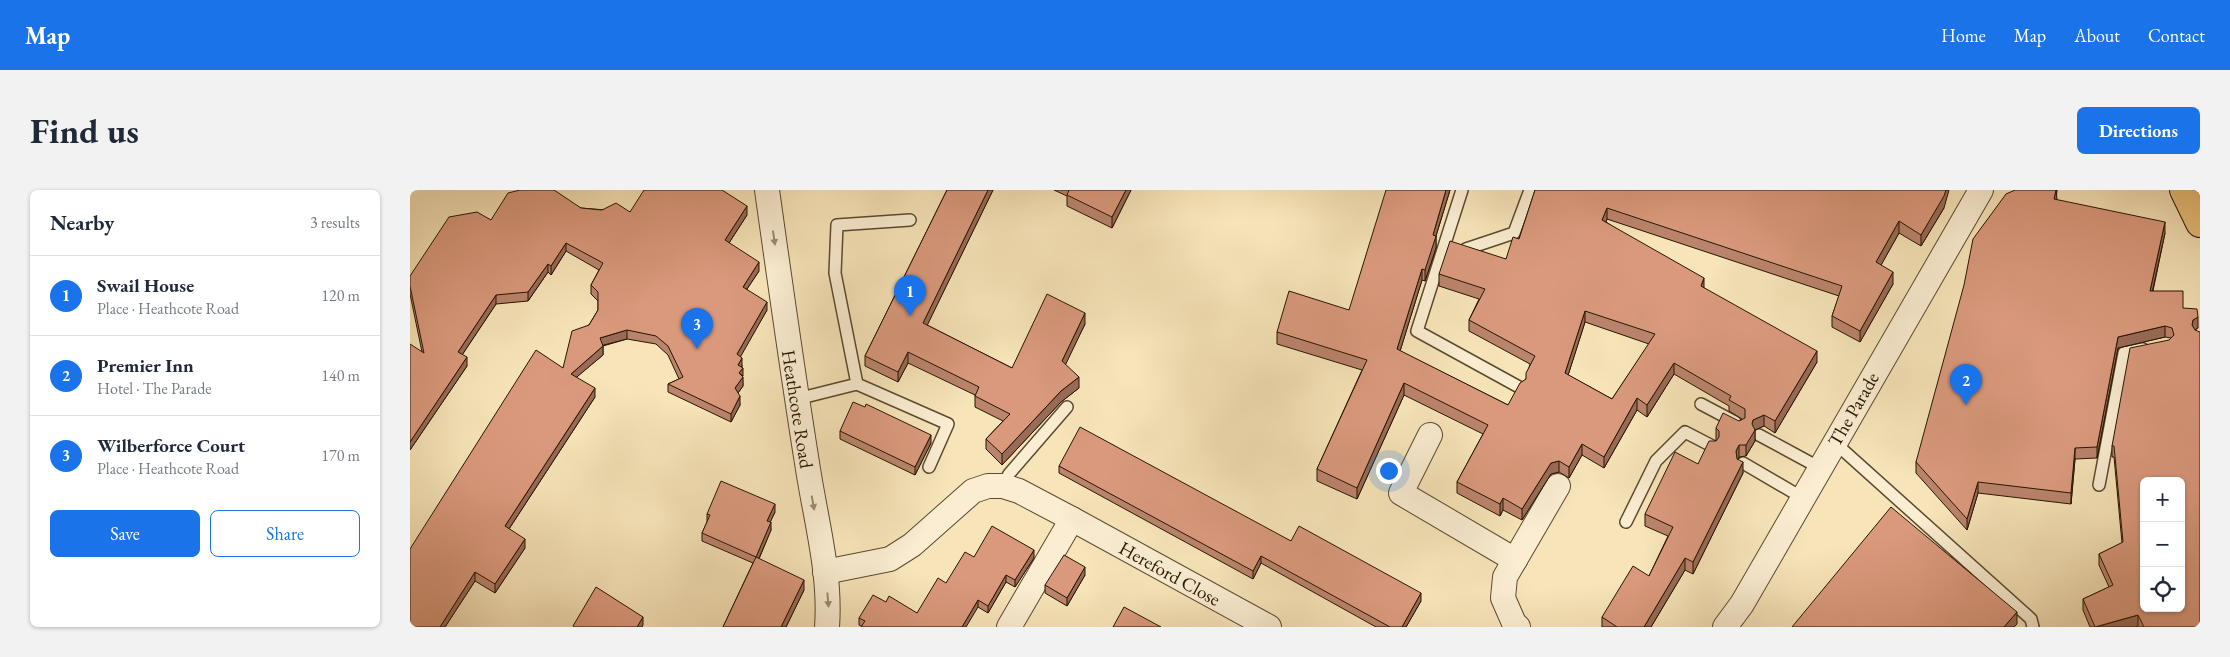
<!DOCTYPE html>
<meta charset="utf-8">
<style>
:root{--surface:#fff;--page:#f2f2f3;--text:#1f2937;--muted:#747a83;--line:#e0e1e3;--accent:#1a73e8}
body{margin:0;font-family:"EB Garamond",serif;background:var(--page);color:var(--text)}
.controls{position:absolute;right:15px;bottom:15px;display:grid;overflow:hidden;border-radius:8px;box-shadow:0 1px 4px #0004}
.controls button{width:45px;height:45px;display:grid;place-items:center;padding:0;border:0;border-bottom:1px solid var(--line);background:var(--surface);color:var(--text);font:25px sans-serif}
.you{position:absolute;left:978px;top:280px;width:18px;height:18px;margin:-12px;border:4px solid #fff;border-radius:50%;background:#1a73e8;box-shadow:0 0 0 8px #1a73e833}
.badge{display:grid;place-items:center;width:32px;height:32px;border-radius:50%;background:var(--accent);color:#fff;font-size:16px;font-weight:700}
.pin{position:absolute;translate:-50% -41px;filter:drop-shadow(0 1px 2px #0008)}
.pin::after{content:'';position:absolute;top:26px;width:18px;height:15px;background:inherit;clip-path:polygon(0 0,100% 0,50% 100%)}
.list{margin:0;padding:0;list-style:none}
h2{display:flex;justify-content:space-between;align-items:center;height:65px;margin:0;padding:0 20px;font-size:21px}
h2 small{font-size:16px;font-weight:400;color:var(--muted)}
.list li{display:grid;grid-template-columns:32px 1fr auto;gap:15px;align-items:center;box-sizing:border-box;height:80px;padding:0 20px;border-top:1px solid var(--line)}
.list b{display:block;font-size:19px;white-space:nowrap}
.list p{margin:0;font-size:16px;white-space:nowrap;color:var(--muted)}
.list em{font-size:16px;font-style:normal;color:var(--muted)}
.actions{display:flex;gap:10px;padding:15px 20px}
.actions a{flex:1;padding:11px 0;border:1px solid var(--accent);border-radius:8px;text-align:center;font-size:18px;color:var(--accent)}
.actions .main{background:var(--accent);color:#fff}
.icon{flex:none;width:28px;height:28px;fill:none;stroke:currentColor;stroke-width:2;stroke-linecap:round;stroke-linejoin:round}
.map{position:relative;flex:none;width:1790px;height:437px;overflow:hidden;border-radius:8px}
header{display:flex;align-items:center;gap:30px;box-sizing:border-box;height:70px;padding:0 25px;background:var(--accent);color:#fff}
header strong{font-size:24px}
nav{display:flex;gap:28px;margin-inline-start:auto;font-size:18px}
.intro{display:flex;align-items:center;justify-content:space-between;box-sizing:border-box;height:120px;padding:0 30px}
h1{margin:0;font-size:35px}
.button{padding:12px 22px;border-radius:8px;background:var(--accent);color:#fff;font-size:18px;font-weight:700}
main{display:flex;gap:30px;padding:0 30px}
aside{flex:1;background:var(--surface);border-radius:8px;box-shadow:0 1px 4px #0004}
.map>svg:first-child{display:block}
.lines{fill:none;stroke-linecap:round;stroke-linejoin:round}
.lane-casing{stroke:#5b492f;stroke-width:14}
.street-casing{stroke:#5b492f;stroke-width:26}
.highway-casing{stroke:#271501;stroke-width:30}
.lane{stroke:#faedd2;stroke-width:11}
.street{stroke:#faedd2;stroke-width:24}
.highway{stroke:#ecc27c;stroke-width:28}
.wall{fill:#bb846c;stroke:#271501;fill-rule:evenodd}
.shaded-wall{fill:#996b58;stroke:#271501}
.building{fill:#da997d;stroke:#271501;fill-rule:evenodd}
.oneway{fill:#9b8c74}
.labels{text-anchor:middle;stroke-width:4;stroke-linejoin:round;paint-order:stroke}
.street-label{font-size:19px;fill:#271501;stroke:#faedd2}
</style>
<header>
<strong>Map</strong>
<nav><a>Home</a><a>Map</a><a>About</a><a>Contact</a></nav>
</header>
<div class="intro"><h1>Find us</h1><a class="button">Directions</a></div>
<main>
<aside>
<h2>Nearby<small>3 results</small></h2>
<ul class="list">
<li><span class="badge">1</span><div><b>Swail House</b><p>Place · Heathcote Road</p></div><em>120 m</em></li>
<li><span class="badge">2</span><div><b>Premier Inn</b><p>Hotel · The Parade</p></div><em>140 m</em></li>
<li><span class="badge">3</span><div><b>Wilberforce Court</b><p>Place · Heathcote Road</p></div><em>170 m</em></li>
</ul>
<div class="actions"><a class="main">Save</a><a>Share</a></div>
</aside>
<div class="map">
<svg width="1790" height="437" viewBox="0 0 1790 437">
<rect width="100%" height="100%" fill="#f7e4b9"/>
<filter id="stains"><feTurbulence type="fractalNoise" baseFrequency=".004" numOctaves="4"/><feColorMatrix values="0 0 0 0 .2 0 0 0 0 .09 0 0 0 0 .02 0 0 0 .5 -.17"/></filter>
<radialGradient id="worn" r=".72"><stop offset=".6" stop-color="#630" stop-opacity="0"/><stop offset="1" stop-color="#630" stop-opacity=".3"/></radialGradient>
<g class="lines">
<g class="lane-casing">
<g id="lane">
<polyline points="1052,0 1007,141 1109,197"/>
<polyline points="1056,59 1104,43 1120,0"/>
<polyline points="447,194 538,234 519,277"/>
<polyline points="387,209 447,194 425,83 427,35 500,30"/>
<polyline points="1291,214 1325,232"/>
<polyline points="1349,245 1410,278"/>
<polyline points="1424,252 1621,429 1623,437"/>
<polyline points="1333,273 1393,308"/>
<polyline points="1689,295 1714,163 1733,159"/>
<polyline points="593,296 599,284 657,217"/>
<polyline points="1216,332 1246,271 1275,242 1302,256"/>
</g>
</g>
<g class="street-casing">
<g id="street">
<path d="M 357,0 C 370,93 383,186 398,279 C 406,331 421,384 417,437"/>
<polyline points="1020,245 991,303 1105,370"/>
<polyline points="415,382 480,369 502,355 563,301 578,296 593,296 609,301 662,329 859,437"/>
<polyline points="599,437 662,329"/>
<polyline points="1108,437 1104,433 1093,408 1095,387 1148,296"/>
<polyline points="1315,437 1332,414 1571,0"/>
</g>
</g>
<g class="highway-casing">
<polyline id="highway" points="1774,0 1790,33"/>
</g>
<use href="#lane" class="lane"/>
<use href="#street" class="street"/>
<use href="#highway" class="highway"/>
</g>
<g class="wall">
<polygon points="537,0 583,0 517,135 602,178 675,134 655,174 669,198 651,212 592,275 576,259 576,249 593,231 565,217 565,205 498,173 488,192 455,176 455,166"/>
<polygon points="644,0 721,0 702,38 657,16 657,6"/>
<path d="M 1040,0 L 1026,46 L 1026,58 L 1015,91 L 1012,90 L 990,161 L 1098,215 L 1116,189 L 1120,174 L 1059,141 L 1059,130 L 1069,109 L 1029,96 L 1029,84 L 1096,69 L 1109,49 L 1125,0 L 1534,18 L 1511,56 L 1489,43 L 1471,75 L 1483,94 L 1450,152 L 1422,137 L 1422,126 L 1429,106 L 1197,29 L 1196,32 L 1294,98 L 1407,172 L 1365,243 L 1354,236 L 1345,240 L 1345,251 L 1336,266 L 1329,267 L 1328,269 L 1333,283 L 1283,384 L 1275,380 L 1241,437 L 1192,437 L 1192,427 L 1239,386 L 1258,346 L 1235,336 L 1235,324 L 1288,274 L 1306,250 L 1306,238 L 1329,231 L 1332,229 L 1319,221 L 1319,216 L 1264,184 L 1237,227 L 1227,220 L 1194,278 L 1172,265 L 1159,288 L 1149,282 L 1141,284 L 1112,330 L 1093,320 L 1090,326 L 1047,303 L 1047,292 L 1073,244 L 994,205 L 947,309 L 907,291 L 907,279 L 952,180 L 867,154 L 867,142 L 939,120 ZM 1175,132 L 1239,154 L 1202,209 L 1158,185 Z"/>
<polygon points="1647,0 1646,10 1755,43 1743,101 1773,118 1788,138 1785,140 1790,437 1680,437 1673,420 1673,409 1699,397 1689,375 1689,364 1712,353 1704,267 1702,267 1702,256 1759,150 1761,148 1755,147 1708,158 1687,268 1665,269 1661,314 1568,303 1557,340 1506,283 1506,272"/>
<polygon points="171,18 220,22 337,25 319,53 349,81 337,99 357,120 330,166 332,176 333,196 328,203 330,215 321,232 258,202 258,194 269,189 258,165 246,154 217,149 193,156 193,165 166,187 185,207 99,339 115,358 85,403 65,391 35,437 153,178 188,120 188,111 181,104 181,95 189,80 156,61 141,85 138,82 118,111 86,114 52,165 57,176 0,260 12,162 0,104 0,86 81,30"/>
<polygon points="430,241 521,253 505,285 430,249"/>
<polygon points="649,276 881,351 1011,411 996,437 966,437 851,373 843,389 649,283"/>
<polygon points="365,322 360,332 361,340 349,369 394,400 376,437 313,437 343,373 292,351 292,343 297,332 297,324"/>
<polygon points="564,367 624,368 605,397 596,392 578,423 568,417 451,436 449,435 449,428 476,412 507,423 536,393"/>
<polygon points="675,385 657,416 635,403 635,395"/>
</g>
<g class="shaded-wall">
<polygon points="578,0 583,0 513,144 513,133"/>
<polygon points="716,0 721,0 702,38 702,27"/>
<polygon points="1036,0 1040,0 1025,49 1026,46 1026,58 1015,91 1015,80 1023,45"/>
<polygon points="1536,0 1539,0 1534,18 1511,56 1511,45"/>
<polygon points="1646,0 1647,9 1644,20 1644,9"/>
<polygon points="337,16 337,25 315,59 315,50"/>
<polygon points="1197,18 1197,29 1192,41 1192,30"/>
<polygon points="1489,31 1489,43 1466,84 1466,72"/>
<polygon points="1755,32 1755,43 1740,112 1740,101"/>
<polygon points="156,53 156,61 141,85 141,76"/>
<polygon points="349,72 349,81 333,105 333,97"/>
<polygon points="138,74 138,82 118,111 118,102"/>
<polygon points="1012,79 1012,90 987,171 987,159"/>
<polygon points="1483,82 1483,94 1450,152 1450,141"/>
<polygon points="1294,88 1294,99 1291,96"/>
<polygon points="86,105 86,114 48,171 48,162"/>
<polygon points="357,112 357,120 327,173 327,164"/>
<polygon points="1175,121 1175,132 1155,195 1155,183"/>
<polygon points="675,123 675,134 652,182 652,171"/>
<polygon points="1788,127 1788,138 1783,141 1782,135 1783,130"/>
<polygon points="1755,136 1755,147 1708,158 1687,268 1687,257 1708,147"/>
<polygon points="217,140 217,149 190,156 190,148"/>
<polygon points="193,156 193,165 161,192 161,184"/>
<polygon points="1407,161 1407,172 1365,243 1365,231"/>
<polygon points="498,162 498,173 488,192 488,182"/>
<polygon points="57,167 57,176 0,260 0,252"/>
<polygon points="332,168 332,176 328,183 328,175"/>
<polygon points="1264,173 1264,184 1237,227 1237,215"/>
<polygon points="333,178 333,186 329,183"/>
<polygon points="333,187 333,196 325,207 325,198"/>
<polygon points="669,187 669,198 651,212 592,275 592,264 651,201"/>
<polygon points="994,193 994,205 947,309 947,298"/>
<polygon points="185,198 185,207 95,345 95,336"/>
<polygon points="330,206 330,215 321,232 321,224"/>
<polygon points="1227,208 1227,220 1194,278 1194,267"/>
<polygon points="1354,225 1354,236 1345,240 1345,251 1336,266 1336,255 1343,230"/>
<polygon points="521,245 521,253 505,285 505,277"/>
<polygon points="1172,254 1172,265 1159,288 1159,277"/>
<polygon points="1329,255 1329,267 1326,272 1326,261"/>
<polygon points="1665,258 1665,269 1661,314 1661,303"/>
<polygon points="1149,271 1149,282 1141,284 1112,330 1112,319 1141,273"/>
<polygon points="1333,272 1333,283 1283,384 1283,372"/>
<polygon points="1568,292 1568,303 1557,340 1557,329"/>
<polygon points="1093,308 1093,320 1090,326 1090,314"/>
<polygon points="365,314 365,322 357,339 357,331"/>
<polygon points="361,332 361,340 346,375 346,367"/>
<polygon points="115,349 115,358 85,403 85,394"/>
<polygon points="624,360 624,368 605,397 605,390"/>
<polygon points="851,366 851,373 843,389 843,381"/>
<polygon points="1275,368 1275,380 1241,437 1234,437"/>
<polygon points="675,377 675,385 657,416 657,408"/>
<polygon points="65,382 65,391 35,437 30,437"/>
<polygon points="596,385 596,392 578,423 578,416"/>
<polygon points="394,390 394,400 376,437 371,437"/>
<polygon points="1011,403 1011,411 996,437 992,437"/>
<polygon points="568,410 568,417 556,437 552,437"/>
<polygon points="1607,422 1607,434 1604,437 1594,437"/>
<polygon points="1728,425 1728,436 1726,437 1686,437"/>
<polygon points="233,427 233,435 232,437 227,437"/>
</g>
<g class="building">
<polygon points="110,0 144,0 171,18 192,20 206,13 220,22 234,0 312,0 337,16 315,50 349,72 333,97 357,112 327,164 332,168 328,175 333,178 329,183 333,187 325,198 330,206 321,224 258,194 273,187 258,156 246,146 217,140 190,148 193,156 161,184 185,198 95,336 115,349 85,394 65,382 30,437 0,437 0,359 126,160 153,178 162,141 179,135 188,120 188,102 181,95 193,73 156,53 141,76 138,74 118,102 86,105 48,162 57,167 0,252 0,154 14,163 0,96 0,86 39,27 67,22 81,30 98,3"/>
<polygon points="537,0 578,0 513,133 602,178 637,104 675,123 652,171 669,187 651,201 592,264 576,249 600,224 565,206 569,197 498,162 488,182 455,166"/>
<polygon points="659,0 716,0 702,27 657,5"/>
<path d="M 976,0 L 1036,0 L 1023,45 L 1026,46 L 1015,80 L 1012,79 L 987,159 L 1098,215 L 1110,193 L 1116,189 L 1116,183 L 1125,166 L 1059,130 L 1075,99 L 1029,84 L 1040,51 L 1096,69 L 1103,47 L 1109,49 L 1125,0 L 1536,0 L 1534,6 L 1511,45 L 1489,31 L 1466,72 L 1483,82 L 1450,141 L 1422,126 L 1432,96 L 1197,18 L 1192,30 L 1294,88 L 1291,96 L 1407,161 L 1365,231 L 1354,225 L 1343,230 L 1342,234 L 1345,240 L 1336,255 L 1329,255 L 1326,261 L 1327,269 L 1333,272 L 1283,372 L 1275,368 L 1234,437 L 1207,437 L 1192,427 L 1223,376 L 1239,386 L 1263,337 L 1235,324 L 1265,262 L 1288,274 L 1299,251 L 1306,251 L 1309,247 L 1309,241 L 1306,238 L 1313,223 L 1329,231 L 1335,228 L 1335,219 L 1319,210 L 1321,206 L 1264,173 L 1237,215 L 1227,208 L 1194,267 L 1172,254 L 1159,277 L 1149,271 L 1141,273 L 1112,319 L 1093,308 L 1090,314 L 1047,292 L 1078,235 L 994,193 L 947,298 L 907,279 L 957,170 L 867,142 L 879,101 L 939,120 ZM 1175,121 L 1245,144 L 1202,209 L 1155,183 Z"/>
<path d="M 1605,0 L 1646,0 L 1644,9 L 1755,32 L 1740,101 L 1773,101 L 1773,118 L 1787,119 L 1788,127 L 1783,130 L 1782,135 L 1785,140 L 1790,142 L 1790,437 L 1734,437 L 1728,425 L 1685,437 L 1673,409 L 1703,395 L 1689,364 L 1713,352 L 1704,256 L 1702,256 L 1720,158 L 1759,150 L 1764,145 L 1762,138 L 1755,136 L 1708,147 L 1687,257 L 1665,258 L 1661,303 L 1568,292 L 1557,329 L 1506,272 L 1554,95 L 1563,49 L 1596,4 ZM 1734,291 L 1771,291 L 1771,418 L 1734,418 Z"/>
<polygon points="443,212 455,217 456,214 521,245 505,277 430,241"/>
<polygon points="670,237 881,351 889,336 1011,403 992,437 980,437 851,366 843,381 649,276"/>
<polygon points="311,291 365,314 357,331 361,332 346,367 292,343 300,325 297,324"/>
<polygon points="1481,317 1607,422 1594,437 1382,437"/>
<polygon points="582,336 624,360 605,390 596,385 578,416 568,410 552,437 451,437 455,431 449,428 463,405 476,412 479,406 507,423 528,388 536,393 555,362 564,367"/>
<polygon points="654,365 675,377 657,408 635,395"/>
<polygon points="346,367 394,390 371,437 313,437"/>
<polygon points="186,397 233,427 227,437 165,437 163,436"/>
<polygon points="714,417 751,437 703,437"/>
</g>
<defs><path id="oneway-solid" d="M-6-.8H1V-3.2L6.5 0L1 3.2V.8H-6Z" transform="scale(1.25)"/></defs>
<g class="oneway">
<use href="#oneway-solid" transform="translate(364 48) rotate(82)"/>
<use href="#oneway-solid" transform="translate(403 313) rotate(80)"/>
<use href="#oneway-solid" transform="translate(418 410) rotate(85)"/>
</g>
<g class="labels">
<g class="street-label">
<text transform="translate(388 219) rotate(81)" y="7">Heathcote Road</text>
<text transform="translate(1443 219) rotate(-60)" y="7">The Parade</text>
<text transform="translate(760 383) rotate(29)" y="7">Hereford Close</text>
</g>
</g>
<rect width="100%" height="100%" filter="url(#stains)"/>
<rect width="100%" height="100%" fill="url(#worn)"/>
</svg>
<div class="controls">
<button>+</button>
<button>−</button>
<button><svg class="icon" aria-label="locate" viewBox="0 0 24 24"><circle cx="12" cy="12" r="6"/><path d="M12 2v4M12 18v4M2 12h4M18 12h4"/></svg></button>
</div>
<div class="you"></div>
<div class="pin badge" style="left:500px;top:126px">1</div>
<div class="pin badge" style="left:1556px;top:215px">2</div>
<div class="pin badge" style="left:287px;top:159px">3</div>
</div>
</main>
